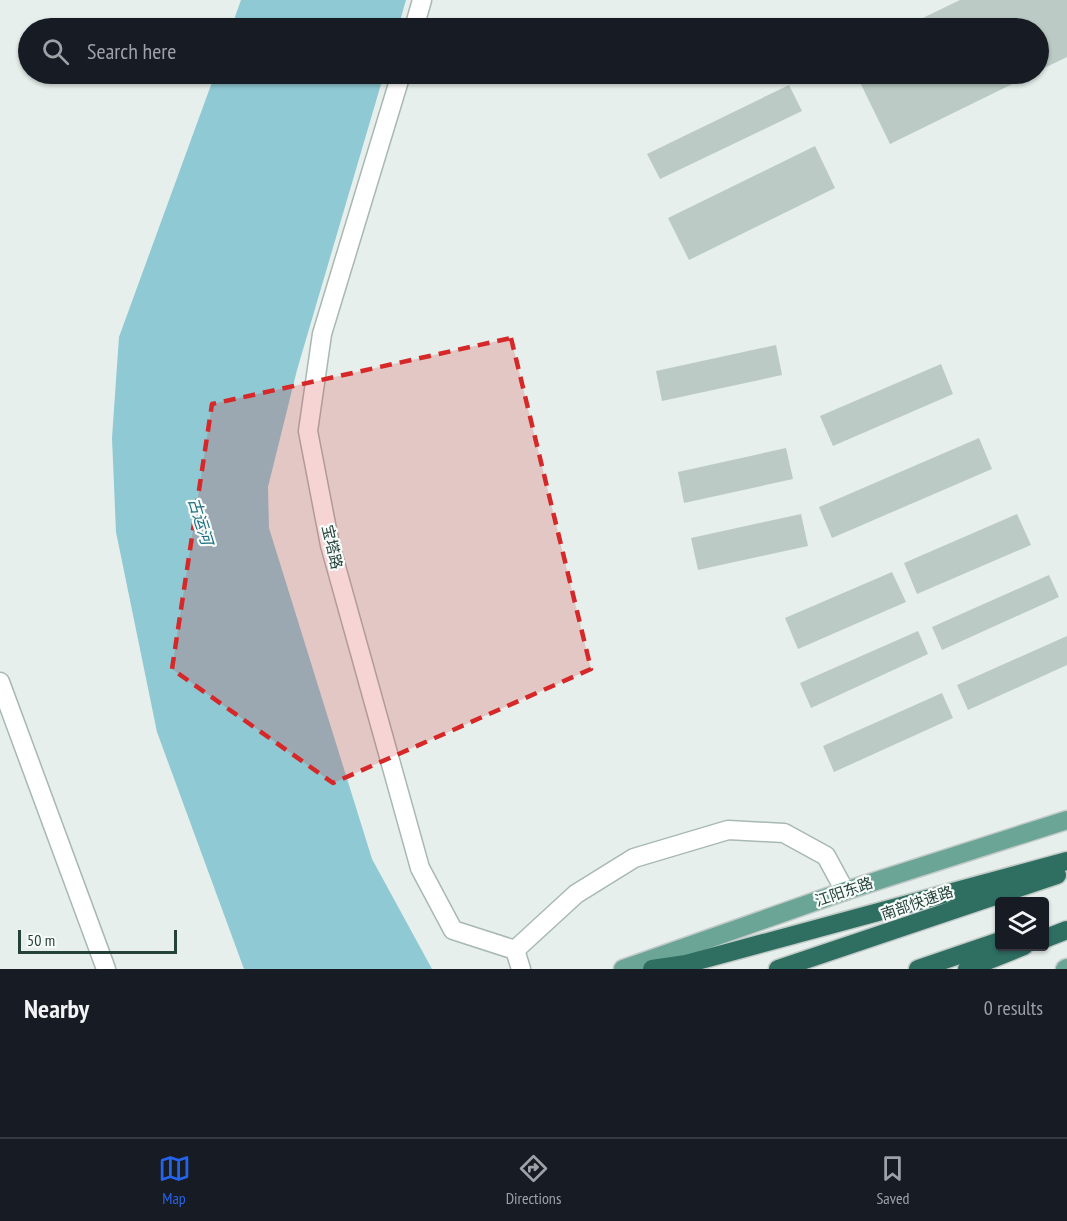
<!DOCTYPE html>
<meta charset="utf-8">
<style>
:root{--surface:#171b24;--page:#242831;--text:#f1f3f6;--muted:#9ea1a6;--line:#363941;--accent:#2563eb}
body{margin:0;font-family:"PT Sans Narrow","Noto Sans SC",sans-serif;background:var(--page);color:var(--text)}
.controls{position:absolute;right:18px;bottom:18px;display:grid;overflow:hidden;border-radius:6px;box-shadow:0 2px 4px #0004}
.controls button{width:54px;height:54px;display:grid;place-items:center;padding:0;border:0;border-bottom:2px solid var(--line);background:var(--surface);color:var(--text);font:30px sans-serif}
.scale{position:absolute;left:18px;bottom:15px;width:159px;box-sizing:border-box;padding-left:6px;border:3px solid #24423a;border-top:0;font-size:16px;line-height:21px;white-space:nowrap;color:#24423a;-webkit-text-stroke:4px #f7fbf9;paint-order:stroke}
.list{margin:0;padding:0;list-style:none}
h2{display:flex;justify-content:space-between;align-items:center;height:78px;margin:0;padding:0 24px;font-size:26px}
h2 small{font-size:20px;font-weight:400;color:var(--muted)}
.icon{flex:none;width:33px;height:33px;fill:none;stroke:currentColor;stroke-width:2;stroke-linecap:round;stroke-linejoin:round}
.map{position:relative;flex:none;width:1067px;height:969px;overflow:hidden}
.search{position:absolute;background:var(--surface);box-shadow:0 2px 4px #0004;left:18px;right:18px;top:18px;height:66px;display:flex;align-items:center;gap:15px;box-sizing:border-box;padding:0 21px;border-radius:33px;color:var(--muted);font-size:22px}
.sheet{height:168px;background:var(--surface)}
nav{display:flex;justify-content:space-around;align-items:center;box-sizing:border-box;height:84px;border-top:2px solid var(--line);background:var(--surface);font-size:16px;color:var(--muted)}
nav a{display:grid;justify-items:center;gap:3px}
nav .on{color:var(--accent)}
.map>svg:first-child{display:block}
.water{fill:#8ec9d4}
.building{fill:#bbcac4}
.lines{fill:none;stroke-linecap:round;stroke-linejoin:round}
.street-casing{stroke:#a8b8b2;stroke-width:21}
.primary-casing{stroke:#c2cac8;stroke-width:21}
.highway-casing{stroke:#c2cac8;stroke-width:21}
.street{stroke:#fff;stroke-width:18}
.primary{stroke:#6aa596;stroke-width:18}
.highway{stroke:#2f6f62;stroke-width:18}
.marked{fill:#d62828;fill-opacity:0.2;stroke:#d62828;stroke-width:4.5;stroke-dasharray:12 8;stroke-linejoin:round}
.labels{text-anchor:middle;stroke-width:4.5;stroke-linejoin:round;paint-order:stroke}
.street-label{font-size:15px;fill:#24423a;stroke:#f7fbf9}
.water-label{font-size:16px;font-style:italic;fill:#1c6f80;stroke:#f7fbf9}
</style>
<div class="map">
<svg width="1067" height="969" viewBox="0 0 1067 969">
<rect width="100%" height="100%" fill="#e6efeb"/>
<g class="water">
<polygon points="241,0 406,0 398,28 231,28"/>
<polygon points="215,74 384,74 297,370 268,487 269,528 372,859 432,969 244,969 157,732 116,532 112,438 119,337"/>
</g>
<g class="building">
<polygon points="960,0 1067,0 1067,57 1038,71 1038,28 902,28"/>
<polygon points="856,74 1033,74 890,144"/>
<polygon points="789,85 802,111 660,179 647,154"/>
<polygon points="815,146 835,188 689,260 668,218"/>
<polygon points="776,345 782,375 662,401 656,371"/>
<polygon points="941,364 953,394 833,446 820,416"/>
<polygon points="979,438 992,469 832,538 819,507"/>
<polygon points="786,448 793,479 684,503 678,472"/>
<polygon points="801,514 808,546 698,570 691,538"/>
<polygon points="1017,514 1031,545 917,594 904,563"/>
<polygon points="892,572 906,602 798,649 785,618"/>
<polygon points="1049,575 1059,597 942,650 932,627"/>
<polygon points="918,631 928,654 811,708 800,683"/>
<polygon points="1067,636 1067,665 968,710 957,685"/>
<polygon points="942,693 953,718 834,772 823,746"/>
</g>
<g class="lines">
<g class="street-casing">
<g id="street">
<polyline points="414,28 422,0"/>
<polyline points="401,74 322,334 308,431 330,545 420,868 453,930 515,950 521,969"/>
<polyline points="0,682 106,969"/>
<polyline points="515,950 576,894 634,858 728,830 784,833 826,856 845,891"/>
</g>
</g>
<g class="primary-casing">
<g id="primary">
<polyline points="623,969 845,891 1067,820"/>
<polyline points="1065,969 1067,968"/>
</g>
</g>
<g class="highway-casing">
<g id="highway">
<polyline points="1044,939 1067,930"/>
<polyline points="652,969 686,964 1067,861"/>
<polyline points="778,969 1057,875"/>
<polyline points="918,969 1000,941"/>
<polyline points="967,969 1024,946"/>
</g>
</g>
<use href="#street" class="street"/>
<use href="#primary" class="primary"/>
<use href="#highway" class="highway"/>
</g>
<path class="marked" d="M 511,338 L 591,669 L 333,783 L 172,669 L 212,404 Z"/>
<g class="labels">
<g class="street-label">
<text transform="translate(332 547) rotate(77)" y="5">宝塔路</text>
<text transform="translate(844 892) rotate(-19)" y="5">江阳东路</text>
<text transform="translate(917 903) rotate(-19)" y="5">南部快速路</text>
</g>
<g class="water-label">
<text transform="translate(201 521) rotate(73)" y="6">古运河</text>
</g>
</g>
</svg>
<div class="controls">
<button><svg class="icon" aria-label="layers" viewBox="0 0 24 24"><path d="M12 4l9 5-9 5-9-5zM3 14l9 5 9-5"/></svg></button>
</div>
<div class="scale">50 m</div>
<div class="search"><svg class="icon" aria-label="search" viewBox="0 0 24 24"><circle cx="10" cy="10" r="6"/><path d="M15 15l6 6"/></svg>Search here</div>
</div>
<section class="sheet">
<h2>Nearby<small>0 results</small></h2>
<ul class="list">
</ul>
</section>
<nav>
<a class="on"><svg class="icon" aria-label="map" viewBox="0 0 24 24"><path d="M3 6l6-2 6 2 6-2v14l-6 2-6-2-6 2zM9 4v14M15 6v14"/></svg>Map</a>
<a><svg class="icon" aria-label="directions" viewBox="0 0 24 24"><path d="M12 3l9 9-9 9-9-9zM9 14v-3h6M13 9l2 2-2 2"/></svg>Directions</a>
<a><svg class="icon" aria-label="saved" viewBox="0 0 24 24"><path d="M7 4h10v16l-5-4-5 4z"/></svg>Saved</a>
</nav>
